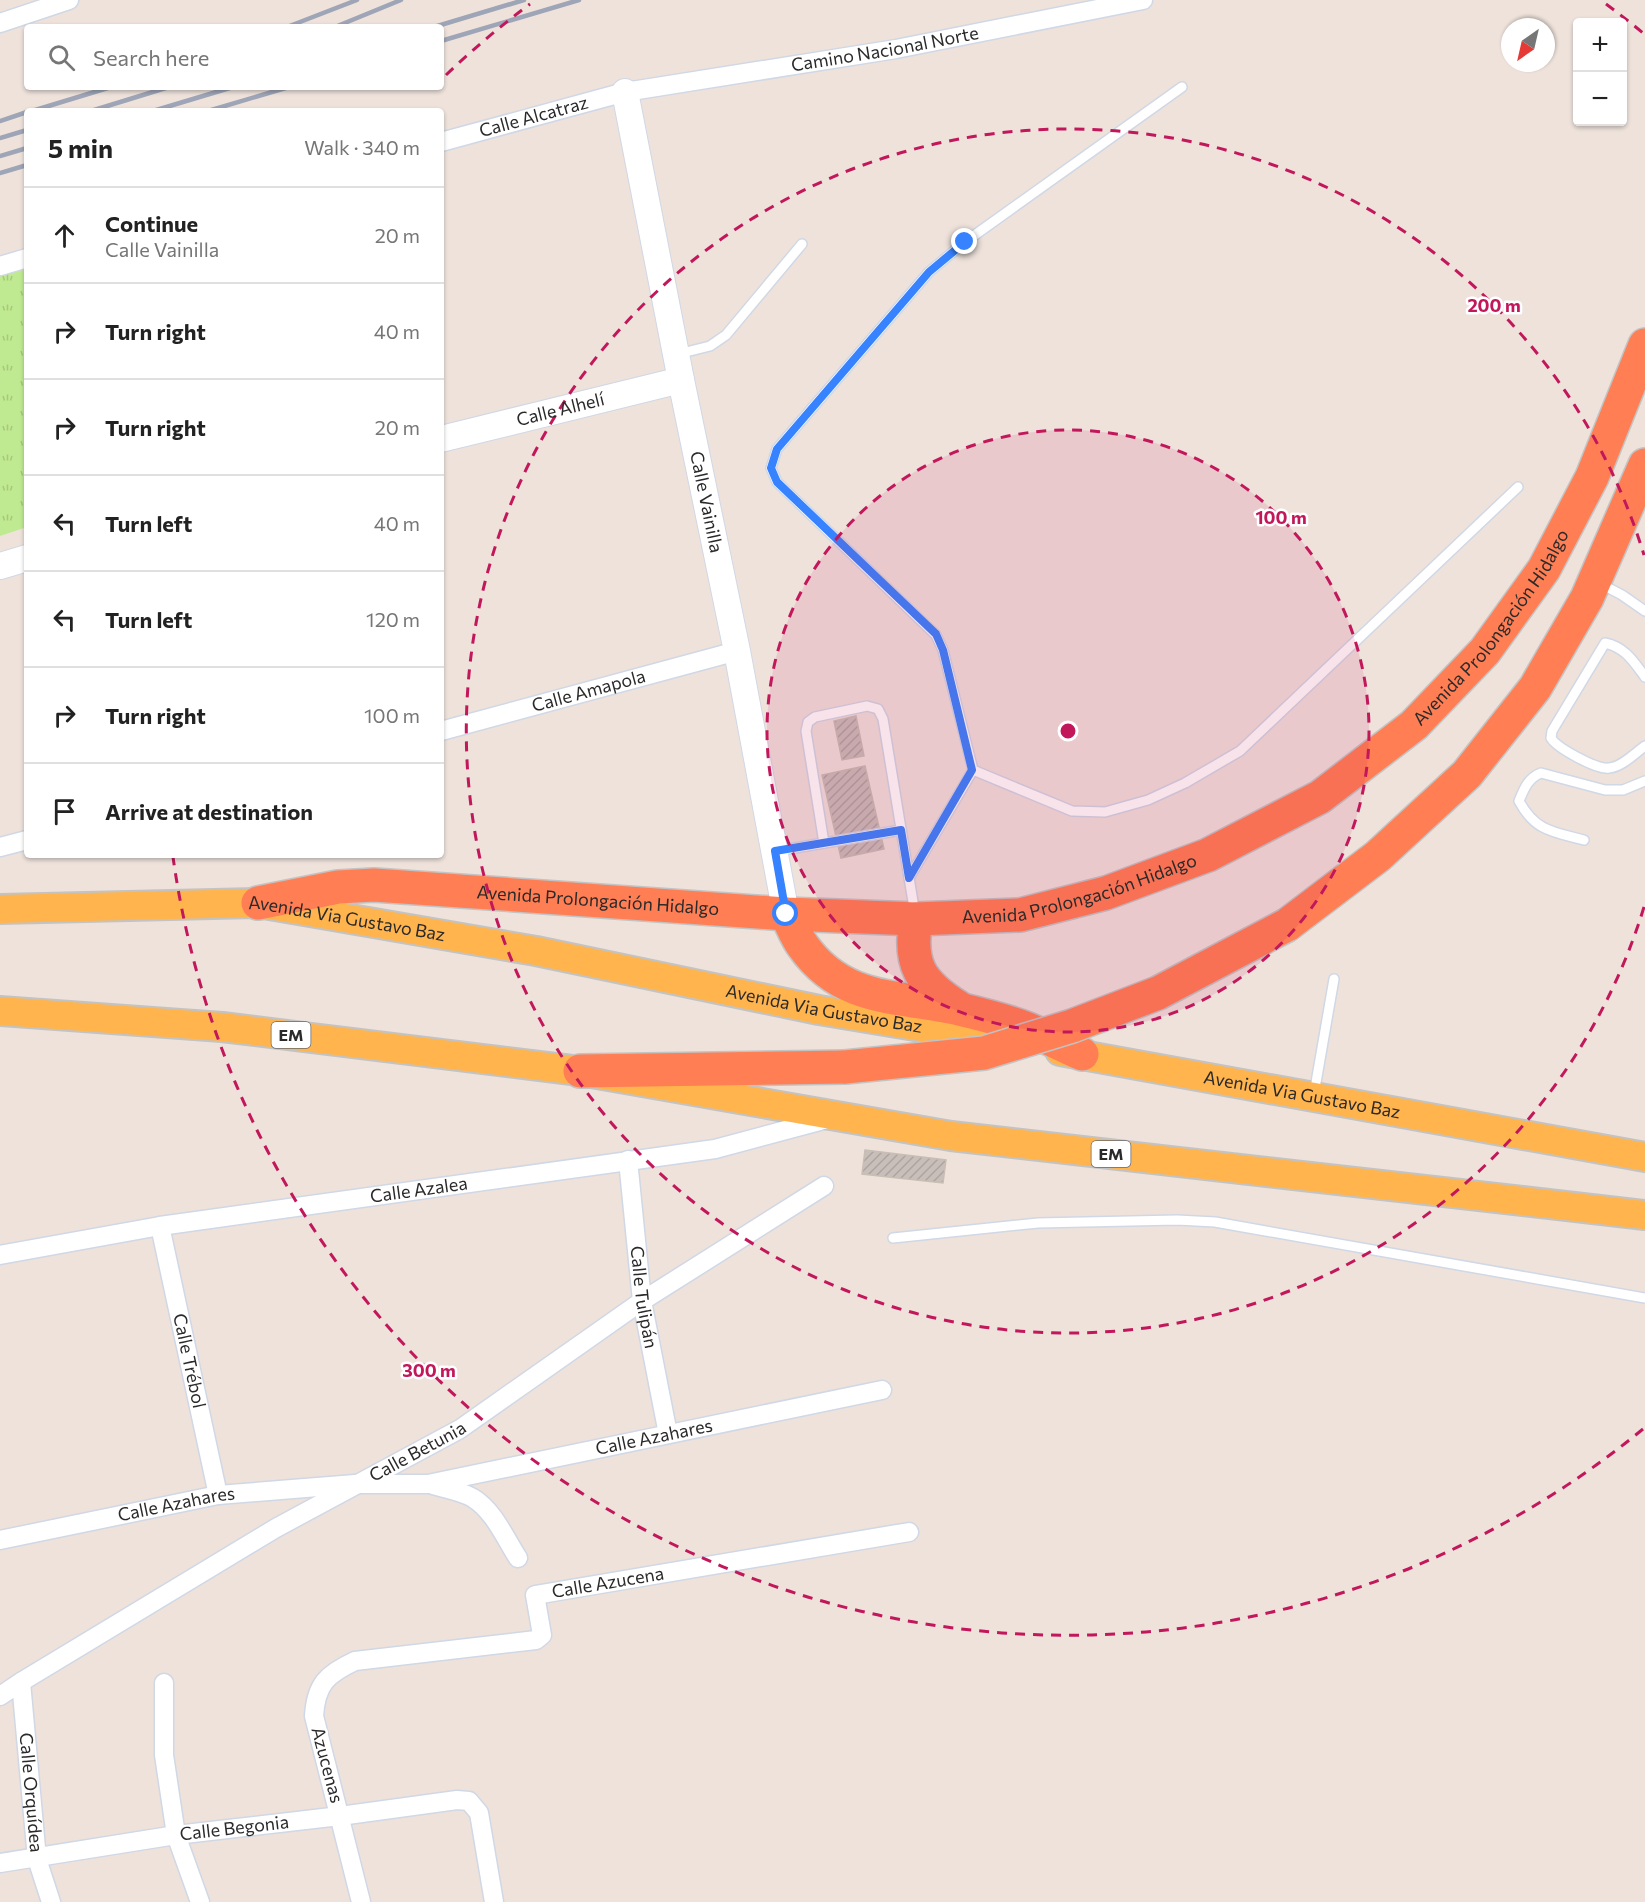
<!DOCTYPE html>
<meta charset="utf-8">
<style>
:root{--surface:#fff;--page:#f6f6f6;--text:#222;--muted:#767676;--line:#e0e0e0}
body{margin:0;font-family:Commissioner,sans-serif;background:var(--page);color:var(--text)}
.controls{position:absolute;right:18px;top:18px;display:grid;overflow:hidden;border-radius:6px;box-shadow:0 2px 4px #0004}
.controls button{width:54px;height:54px;display:grid;place-items:center;padding:0;border:0;border-bottom:2px solid var(--line);background:var(--surface);color:var(--text);font:30px sans-serif}
.compass{position:absolute;left:1501px;top:18px;width:54px;height:54px;border-radius:50%;background:var(--surface);box-shadow:0 2px 4px #0004;rotate:214deg}
.stop{position:absolute;width:18px;height:18px;margin:-14px;border:4px solid #3682ff;border-radius:50%;background:#fff}
.stop.end{background:#3682ff;border-color:#fff;box-shadow:0 2px 6px #0008}
.list{margin:0;padding:0;list-style:none}
h2{display:flex;justify-content:space-between;align-items:center;height:78px;margin:0;padding:0 24px;font-size:26px}
h2 small{font-size:20px;font-weight:400;color:var(--muted)}
.list li{display:grid;grid-template-columns:39px 1fr auto;gap:18px;align-items:center;box-sizing:border-box;height:96px;padding:0 24px;border-top:2px solid var(--line)}
.list b{display:block;font-size:22px;white-space:nowrap}
.list p{margin:0;font-size:20px;white-space:nowrap;color:var(--muted)}
.list em{font-size:20px;font-style:normal;color:var(--muted)}
.icon{flex:none;width:33px;height:33px;fill:none;stroke:currentColor;stroke-width:2;stroke-linecap:round;stroke-linejoin:round}
.map{position:relative;flex:none;width:1645px;height:1902px;overflow:hidden}
.search{position:absolute;background:var(--surface);box-shadow:0 2px 4px #0004;left:24px;top:24px;width:420px;height:66px;display:flex;align-items:center;gap:15px;box-sizing:border-box;padding:0 21px;border-radius:6px;color:var(--muted);font-size:22px}
.panel{position:absolute;background:var(--surface);box-shadow:0 2px 4px #0004;left:24px;top:108px;width:420px;height:750px;border-radius:6px}
.map>svg:first-child{display:block}
.park{fill:url(#park-tufts)}
.building{fill:url(#building-hatch);stroke:#c9beb4;stroke-width:1.5}
.lines{fill:none;stroke-linecap:round;stroke-linejoin:round}
.lane-casing{stroke:#d0d8e5;stroke-width:12}
.street-casing{stroke:#d0d8e5;stroke-width:21}
.secondary-casing{stroke:#d0d8e5;stroke-width:28}
.primary-casing{stroke:#c3c3c3;stroke-width:32}
.highway-casing{stroke:#c3c3c3;stroke-width:36}
.lane{stroke:#fff;stroke-width:9}
.street{stroke:#fff;stroke-width:18}
.secondary{stroke:#fff;stroke-width:26}
.primary{stroke:#ffb44e;stroke-width:28}
.highway{stroke:#ff7e54;stroke-width:33}
.rail{stroke:#9da5b7;stroke-width:4.5}
.highway-bridge-casing{stroke:#c3c3c3;stroke-width:36;stroke-linecap:butt}
.highway-bridge{stroke:#ff7e54;stroke-width:33}
.route{stroke:#3682ff;stroke-width:8}
.ring{fill:none;stroke:#c2185b;stroke-width:3;stroke-dasharray:10 8}
.labels{text-anchor:middle;stroke-width:5;stroke-linejoin:round;paint-order:stroke}
.shield{fill:#fff;stroke:#6a6a6a;stroke-width:1.5}
.shield-label{font-size:16px;font-weight:bold;fill:#2a2a2a}
.street-label{font-size:18px;fill:#2a2a2a;stroke:#fff}
.centre{fill:#c2185b;stroke:#fff;stroke-width:3}
.ring-label{font-size:18px;text-anchor:middle;font-weight:bold;fill:#c2185b;stroke:#fff;stroke-width:5;stroke-linejoin:round;paint-order:stroke}
</style>
<div class="map">
<svg width="1645" height="1902" viewBox="0 0 1645 1902">
<defs>
<pattern id="park-tufts" width="24" height="20" patternUnits="userSpaceOnUse" patternTransform="scale(1.5)"><rect width="24" height="20" fill="#c0ea91"/><path d="M3 7l-1-3M5 7V3M7 7l1-3M15 17l-1-3M17 17v-4M19 17l1-3" fill="none" stroke="#a5c97d"/></pattern>
<pattern id="building-hatch" width="6" height="6" patternUnits="userSpaceOnUse" patternTransform="scale(1.5)"><rect width="6" height="6" fill="#c9bfba"/><path d="M-1 1l2-2M0 6l6-6M5 7l2-2" fill="none" stroke="#ada4a0"/></pattern>
</defs>
<rect width="100%" height="100%" fill="#eee2db"/>
<polygon class="park" points="27,258 27,527 0,536 0,266"/>
<g class="building">
<polygon points="856,716 864,756 842,760 834,721"/>
<polygon points="865,766 884,849 841,858 822,775"/>
<polygon points="865,1150 946,1160 943,1183 862,1174"/>
</g>
<g class="lines">
<g class="lane-casing">
<g id="lane">
<polyline points="678,354 710,346 726,335 802,244"/>
<polyline points="1599,583 1622,595 1645,611"/>
<path d="M 1645,677 C 1634,662 1625,647 1605,643 L 1552,731 L 1551,738 C 1557,748 1597,770 1609,768 C 1622,767 1635,753 1645,746"/>
<polyline points="973,770 1072,811 1105,812 1148,800 1185,783 1240,751 1518,487"/>
<path d="M 1584,840 C 1553,832 1535,831 1519,801 C 1524,789 1528,778 1541,773 L 1605,790 L 1623,790 L 1645,781"/>
<polyline points="824,843 806,731 808,722 815,717 867,706 878,709 883,719 915,914"/>
<polyline points="777,851 901,830"/>
<polyline points="909,878 973,770 943,650 936,635 777,482 771,468 777,449 929,272 965,242 1182,87"/>
<polyline points="1314,1094 1334,979"/>
<polyline points="893,1238 1038,1223 1177,1220 1215,1222 1645,1298"/>
</g>
</g>
<g class="street-casing">
<g id="street">
<polyline points="0,23 69,0"/>
<path id="s1" d="M 441,142 L 625,92 L 896,49 L 1143,0"/>
<polyline points="0,266 27,258"/>
<path id="s2" d="M 441,731 L 737,651"/>
<polyline points="0,847 27,840"/>
<path id="s3" d="M 628,1160 L 642,1301 L 668,1434"/>
<path id="s4" d="M 160,1226 L 218,1495"/>
<path id="s5" d="M 0,1255 L 160,1226 L 715,1149 L 827,1119"/>
<path d="M 433,1485 C 446,1489 461,1491 473,1498 C 494,1511 505,1538 518,1558"/>
<path id="s6" d="M 0,1540 L 218,1495 L 355,1484 L 428,1484 L 882,1390"/>
<path id="s7" d="M 21,1682 L 37,1859 L 51,1902"/>
<polyline points="164,1683 164,1755 176,1835 200,1902"/>
<path id="s8" d="M 0,1696 L 21,1682 L 276,1528 L 460,1429 L 642,1301 L 824,1186"/>
<path id="s9" d="M 0,1863 L 176,1835 L 340,1816 L 457,1800 L 469,1801 L 479,1813 L 494,1902"/>
<path id="s10" d="M 361,1902 L 314,1716 C 316,1684 327,1674 355,1661 L 536,1640 L 542,1635 L 535,1595 L 909,1532"/>
</g>
</g>
<g class="secondary-casing">
<g id="secondary">
<path id="s11" d="M 625,92 L 681,380 L 737,651 L 786,914"/>
<path id="s12" d="M 441,439 L 681,380"/>
<polyline points="0,566 27,558"/>
</g>
</g>
<g class="primary-casing">
<g id="primary">
<path id="s13" d="M 0,909 L 258,903 L 536,951 L 819,1010 L 1017,1043"/>
<polyline points="0,1011 222,1027 580,1071 951,1136 1645,1215"/>
<path id="s14" d="M 1060,1051 L 1645,1157"/>
</g>
</g>
<g class="highway-casing">
<g id="highway">
<path id="s15" d="M 258,903 L 338,887 L 374,885 L 786,914 L 916,919 L 1020,915 L 1106,893 L 1208,855 L 1320,797 L 1414,725 L 1485,651 L 1544,569 L 1592,477 L 1645,345"/>
<path d="M 786,914 C 792,925 796,937 803,946 C 844,1004 901,995 963,1010 C 984,1015 1008,1021 1028,1029 C 1046,1037 1064,1046 1082,1054"/>
<path d="M 916,919 C 908,964 920,983 958,1007"/>
<polyline points="1287,925 1378,856 1467,774 1535,688 1587,598 1645,465"/>
<polyline points="580,1071 845,1067"/>
</g>
</g>
<use href="#lane" class="lane"/>
<use href="#street" class="street"/>
<use href="#secondary" class="secondary"/>
<use href="#primary" class="primary"/>
<use href="#highway" class="highway"/>
<g class="rail">
<polyline points="287,27 357,0"/>
<polyline points="335,27 401,0"/>
<polyline points="434,27 524,0"/>
<polyline points="441,41 579,0"/>
<polyline points="32,111 111,87"/>
<polyline points="91,111 169,87"/>
<polyline points="153,111 233,87"/>
<polyline points="208,111 289,87"/>
<polyline points="0,121 27,112"/>
<polyline points="0,138 27,130"/>
<polyline points="0,156 27,148"/>
<polyline points="0,173 27,165"/>
</g>
<g class="highway-bridge-casing">
<polyline id="highway-bridge" points="845,1067 984,1053 1072,1026 1158,993 1287,925"/>
</g>
<use href="#highway-bridge" class="highway-bridge"/>
</g>
<g class="lines">
<polyline class="route" points="786,914 775,851 901,830 909,878 972,770 943,650 936,634 777,482 771,468 777,449 929,272 965,242"/>
</g>
<circle cx="1068" cy="731" r="301" fill="#c2185b" fill-opacity=".12"/>
<g class="ring">
<circle cx="1068" cy="731" r="301"/>
<path d="M1644 907A602 602 0 1 1 1644 555"/>
<path d="M1643 1429A904 904 0 0 1 173 857M446 75A904 904 0 0 1 530 4M1606 4A904 904 0 0 1 1643 33"/>
</g>
<g class="labels">
<g class="shield">
<rect x="271.5" y="1022" width="39" height="26" rx="4.5"/>
<rect x="1091.5" y="1141" width="39" height="26" rx="4.5"/>
</g>
<g class="shield-label">
<text x="291" y="1041">EM</text>
<text x="1111" y="1160">EM</text>
</g>
<g class="street-label">
<text dy="6" stroke="none"><textPath href="#s1" startOffset="454">Camino Nacional Norte</textPath></text>
<text dy="6" stroke="none"><textPath href="#s1" startOffset="96">Calle Alcatraz</textPath></text>
<text dy="6" stroke="none"><textPath href="#s12" startOffset="123">Calle Alhelí</textPath></text>
<text dy="6" stroke="none"><textPath href="#s11" startOffset="418">Calle Vainilla</textPath></text>
<text dy="6" stroke="none"><textPath href="#s15" startOffset="1332">Avenida Prolongación Hidalgo</textPath></text>
<text dy="6" stroke="none"><textPath href="#s2" startOffset="153">Calle Amapola</textPath></text>
<text dy="6" stroke="none"><textPath href="#s15" startOffset="828">Avenida Prolongación Hidalgo</textPath></text>
<text dy="6" stroke="none"><textPath href="#s15" startOffset="342">Avenida Prolongación Hidalgo</textPath></text>
<text dy="6" stroke="none"><textPath href="#s13" startOffset="348">Avenida Via Gustavo Baz</textPath></text>
<text dy="6" stroke="none"><textPath href="#s13" startOffset="834">Avenida Via Gustavo Baz</textPath></text>
<text dy="6" stroke="none"><textPath href="#s14" startOffset="246">Avenida Via Gustavo Baz</textPath></text>
<text dy="6" stroke="none"><textPath href="#s5" startOffset="424">Calle Azalea</textPath></text>
<text dy="6" stroke="none"><textPath href="#s3" startOffset="138">Calle Tulipán</textPath></text>
<text dy="6" stroke="none"><textPath href="#s4" startOffset="138">Calle Trébol</textPath></text>
<text dy="6" stroke="none"><textPath href="#s6" startOffset="664">Calle Azahares</textPath></text>
<text dy="6" stroke="none"><textPath href="#s8" startOffset="484">Calle Betunia</textPath></text>
<text dy="6" stroke="none"><textPath href="#s6" startOffset="180">Calle Azahares</textPath></text>
<text dy="6" stroke="none"><textPath href="#s10" startOffset="570">Calle Azucena</textPath></text>
<text transform="translate(327 1765) rotate(75)" y="6">Azucenas</text>
<text dy="6" stroke="none"><textPath href="#s7" startOffset="111">Calle Orquídea</textPath></text>
<text dy="6" stroke="none"><textPath href="#s9" startOffset="237">Calle Begonia</textPath></text>
</g>
</g>
<circle cx="1068" cy="731" r="9" class="centre"/>
<g class="ring-label">
<text x="1494" y="312">200 m</text>
<text x="1281" y="524">100 m</text>
<text x="429" y="1377">300 m</text>
</g>
</svg>
<div class="controls">
<button>+</button>
<button>−</button>
</div>
<svg class="compass" viewBox="-18 -18 36 36"><path d="M0-13l5 13h-10z" fill="#e53935"/><path d="M0 13l5-13h-10z" fill="#767676"/></svg>
<div class="stop" style="left:786px;top:914px"></div>
<div class="stop end" style="left:965px;top:242px"></div>
<div class="search"><svg class="icon" aria-label="search" viewBox="0 0 24 24"><circle cx="10" cy="10" r="6"/><path d="M15 15l6 6"/></svg>Search here</div>
<section class="panel">
<h2>5 min<small>Walk · 340 m</small></h2>
<ul class="list">
<li><svg class="icon" aria-label="ahead" viewBox="0 0 24 24"><path d="M12 20V5M6 11l6-6 6 6"/></svg><div><b>Continue</b><p>Calle Vainilla</p></div><em>20 m</em></li>
<li><svg class="icon" aria-label="right" viewBox="0 0 24 24"><path d="M7 20v-9h11M14 6l5 5-5 5"/></svg><div><b>Turn right</b></div><em>40 m</em></li>
<li><svg class="icon" aria-label="right" viewBox="0 0 24 24"><path d="M7 20v-9h11M14 6l5 5-5 5"/></svg><div><b>Turn right</b></div><em>20 m</em></li>
<li><svg class="icon" aria-label="left" viewBox="0 0 24 24"><path d="M17 20v-9H6M10 6l-5 5 5 5"/></svg><div><b>Turn left</b></div><em>40 m</em></li>
<li><svg class="icon" aria-label="left" viewBox="0 0 24 24"><path d="M17 20v-9H6M10 6l-5 5 5 5"/></svg><div><b>Turn left</b></div><em>120 m</em></li>
<li><svg class="icon" aria-label="right" viewBox="0 0 24 24"><path d="M7 20v-9h11M14 6l5 5-5 5"/></svg><div><b>Turn right</b></div><em>100 m</em></li>
<li><svg class="icon" aria-label="arrive" viewBox="0 0 24 24"><path d="M6 21V4h12l-3 4 3 4H6"/></svg><div><b>Arrive at destination</b></div></li>
</ul>
</section>
</div>
